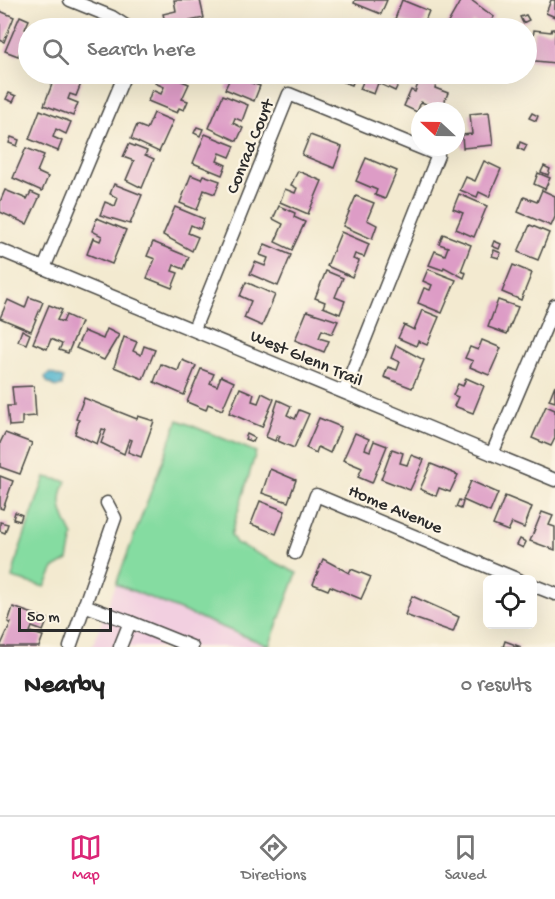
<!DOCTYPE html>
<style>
:root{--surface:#fff;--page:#f2f2f2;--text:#222;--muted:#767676;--line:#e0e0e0;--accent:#db2777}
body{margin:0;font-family:"Gochi Hand",sans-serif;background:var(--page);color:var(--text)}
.controls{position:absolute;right:18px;bottom:18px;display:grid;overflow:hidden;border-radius:9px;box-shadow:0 6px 24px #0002}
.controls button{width:54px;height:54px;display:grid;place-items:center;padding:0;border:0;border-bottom:2px solid var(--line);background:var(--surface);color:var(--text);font:30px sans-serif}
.compass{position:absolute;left:411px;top:102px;width:54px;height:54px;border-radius:50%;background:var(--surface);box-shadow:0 6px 24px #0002;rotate:292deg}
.scale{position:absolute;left:18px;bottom:15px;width:94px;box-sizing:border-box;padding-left:6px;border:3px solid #2b2b2b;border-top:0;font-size:16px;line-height:21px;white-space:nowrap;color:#2b2b2b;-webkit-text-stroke:4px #fcf5e5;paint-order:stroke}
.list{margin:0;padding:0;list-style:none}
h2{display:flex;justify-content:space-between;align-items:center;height:78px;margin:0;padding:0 24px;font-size:26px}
h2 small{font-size:20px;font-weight:400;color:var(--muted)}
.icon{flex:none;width:33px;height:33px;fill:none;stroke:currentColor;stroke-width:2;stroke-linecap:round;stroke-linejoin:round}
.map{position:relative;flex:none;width:555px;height:647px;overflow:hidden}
.search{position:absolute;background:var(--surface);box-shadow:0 6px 24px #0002;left:18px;right:18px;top:18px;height:66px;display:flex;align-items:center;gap:15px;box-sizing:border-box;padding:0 21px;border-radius:33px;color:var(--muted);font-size:22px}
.sheet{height:168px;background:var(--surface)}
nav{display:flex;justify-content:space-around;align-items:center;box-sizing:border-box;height:84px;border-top:2px solid var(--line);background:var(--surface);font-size:16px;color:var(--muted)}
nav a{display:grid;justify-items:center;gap:3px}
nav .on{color:var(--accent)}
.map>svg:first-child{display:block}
.built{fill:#f2cfe0}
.green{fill:#85dca1;stroke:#588466;stroke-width:1.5}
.water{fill:#4fb4cd;stroke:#3d707c;stroke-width:1.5}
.building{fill:#dd9cc6}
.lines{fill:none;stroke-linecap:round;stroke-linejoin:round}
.minor-casing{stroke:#494844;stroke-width:15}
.minor{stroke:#fff;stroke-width:12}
.labels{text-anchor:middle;stroke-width:4.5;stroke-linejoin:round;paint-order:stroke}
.street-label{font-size:18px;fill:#2b2b2b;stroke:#fcf5e5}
</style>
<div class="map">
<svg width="555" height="647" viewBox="0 0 555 647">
<rect width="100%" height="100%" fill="#fcf5e5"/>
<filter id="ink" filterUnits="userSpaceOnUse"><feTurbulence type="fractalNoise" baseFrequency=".0167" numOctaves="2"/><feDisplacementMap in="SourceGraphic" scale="12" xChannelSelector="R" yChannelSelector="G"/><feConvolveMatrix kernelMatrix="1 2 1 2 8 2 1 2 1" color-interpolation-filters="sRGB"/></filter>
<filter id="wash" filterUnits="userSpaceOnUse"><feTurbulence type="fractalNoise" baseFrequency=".008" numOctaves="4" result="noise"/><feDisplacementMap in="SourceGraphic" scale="24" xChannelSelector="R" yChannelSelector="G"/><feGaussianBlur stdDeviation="1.35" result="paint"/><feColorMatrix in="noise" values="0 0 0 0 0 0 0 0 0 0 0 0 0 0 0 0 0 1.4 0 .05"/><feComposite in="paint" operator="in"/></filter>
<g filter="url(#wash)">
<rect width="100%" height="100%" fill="#f3ead0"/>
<polygon class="built" points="116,584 272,647 92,647"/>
<g class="green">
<polygon points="178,420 256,452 231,535 236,543 297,573 269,646 116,584"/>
<path d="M 45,477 L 66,481 C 55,505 64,517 73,536 L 68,560 L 54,568 L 45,587 L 12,578 L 19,551 Z"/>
</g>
<polygon class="water" points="50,373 63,378 62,386 56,387 47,382 45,377"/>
<g id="blocks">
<g class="building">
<polygon points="174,0 200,0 204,18 166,26 163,14 176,11"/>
<polygon points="355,0 387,0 381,14 354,3"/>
<polygon points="402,0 429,11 422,28 395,19"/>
<polygon points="461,0 471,0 494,17 485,28 473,22 468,28 445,28"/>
<polygon points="551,0 555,0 555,17 546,13"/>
<polygon points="0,11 14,17 4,42 0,40"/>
<polygon points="526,15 529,20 523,23 520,17"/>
<polygon points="20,16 29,20 25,29 28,30 28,53 21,50 18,56 5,51"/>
<polygon points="371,20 386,26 384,28 367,28"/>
<polygon points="38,23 50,28 35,28"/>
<polygon points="552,29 555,29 555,63 526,60 526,46 532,46 534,30 551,32"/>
<polygon points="56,74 82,81 76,96 70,94 68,99 78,103 73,116 44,105"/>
<polygon points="158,74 169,74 173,75 172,77 189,84 182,99 188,101 184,110 179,108 177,113 148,101 152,90 161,94 164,87 155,83"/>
<polygon points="232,74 253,74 249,82 260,86 254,101 225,89"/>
<polygon points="341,74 356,74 352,85 338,80"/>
<polygon points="366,74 403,74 395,91 378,83 374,94 360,89"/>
<polygon points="427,76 438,81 435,88 448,93 441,110 421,102 417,112 404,106 411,90 415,92 419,81 424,83"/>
<polygon points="9,93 16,96 13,102 6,99"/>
<polygon points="223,95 248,105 242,121 235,118 233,123 243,128 237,141 209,128"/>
<polygon points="40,110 71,122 66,134 56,129 53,137 62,141 58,151 29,139"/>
<polygon points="489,112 493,145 463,148 462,135 472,134 470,114"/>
<polygon points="154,113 173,121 159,152 131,139 137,125 147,129"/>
<polygon points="532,113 538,116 536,121 529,118"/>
<polygon points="197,127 203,129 200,136 194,133"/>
<polygon points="205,134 235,146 230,157 220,153 217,161 226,165 222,175 193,163"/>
<polygon points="310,135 342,147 334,168 302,155"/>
<polygon points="11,137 19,140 17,146 9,143"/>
<polygon points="520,142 527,145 524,151 518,148"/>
<polygon points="129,144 147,151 145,155 154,159 142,188 126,180 134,161 123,157"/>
<polygon points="26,148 44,155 37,172 48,177 42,191 13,178"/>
<polygon points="366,158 397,171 385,199 375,195 377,190 356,181"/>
<polygon points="484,161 501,169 489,197 479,192 477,197 460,190 466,177 475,181"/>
<polygon points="544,166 550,169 548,175 541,172"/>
<polygon points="298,171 322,181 308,214 280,202 285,189 295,193 297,188 291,185"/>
<polygon points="538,173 550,178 545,189 534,184"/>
<polygon points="191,175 201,179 203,175 220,181 215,194 204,190 197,210 180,203"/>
<polygon points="114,184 142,195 130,224 100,215 105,202 115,206 118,198 110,194"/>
<polygon points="5,190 27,199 31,192 40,196 27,224 0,212 0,202"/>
<polygon points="542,190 555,196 555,217 551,226 518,212 524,197 537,202"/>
<polygon points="459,194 487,206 474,237 456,229 463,213 453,209"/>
<polygon points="356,196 374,203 367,220 377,225 372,239 343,226"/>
<polygon points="279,206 295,213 294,217 305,222 292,250 275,242 283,224 273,219"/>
<polygon points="175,207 204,219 200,229 191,225 188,233 198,237 192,251 163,235"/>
<polygon points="97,218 126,230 112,264 87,254 93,238 100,241 102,236 92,231"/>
<polygon points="530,225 549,233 538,260 518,252"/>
<polygon points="341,232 369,244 364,257 355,254 353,259 359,261 352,277 327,266"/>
<polygon points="443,234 471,245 461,271 466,273 464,278 444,267 443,270 429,265 435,251 445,255 448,247 439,244"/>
<polygon points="494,241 501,244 499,249 492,246"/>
<polygon points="153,242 189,257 184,269 174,265 172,271 178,273 172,288 147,278 155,259 147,256"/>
<polygon points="265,244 291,255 278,286 250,274 255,262 265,266 268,258 260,255"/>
<polygon points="494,250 501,253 499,258 492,256"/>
<polygon points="513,265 532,273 521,300 502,292"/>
<polygon points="428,269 456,280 442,313 418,303 424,288 430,290 432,285 423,281"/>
<polygon points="326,271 343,278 335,297 345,301 340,314 323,307 325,302 315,298"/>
<polygon points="246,282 275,295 262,326 244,318 251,301 240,296"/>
<polygon points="29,297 43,302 31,331 0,318 8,300 25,308"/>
<polygon points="498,300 518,307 507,334 488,327"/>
<polygon points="49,305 62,310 57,320 63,322 66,315 81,322 68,353 59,350 62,344 51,339 47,349 33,343"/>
<polygon points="422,310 439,317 427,345 418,341 416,346 398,338 404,325 414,330"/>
<polygon points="307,311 338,321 332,334 322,330 319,338 329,341 324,352 295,340"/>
<polygon points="107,329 119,335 104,360 76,348 84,331 103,339"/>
<polygon points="22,330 30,334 26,344 18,341"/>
<polygon points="124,337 137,342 133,351 141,355 144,346 155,350 143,379 114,367"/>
<polygon points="482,340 501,348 489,375 470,367 473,361 465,358 470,347 478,350"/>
<polygon points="396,345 424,360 412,388 384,377 388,367 397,370 400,362 391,358"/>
<polygon points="182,360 196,366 184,395 154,382 161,364 178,371"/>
<polygon points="201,369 214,374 210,383 217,386 221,376 234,382 222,410 208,404 206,410 187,402"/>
<polygon points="466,378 484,386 473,413 454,406 458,397 453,395 458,384 463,386"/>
<polygon points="555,385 555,402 549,400"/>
<polygon points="34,386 36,416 22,417 22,425 9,426 7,406 14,406 12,387"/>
<polygon points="240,388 254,394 252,401 258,403 262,393 274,399 262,427 229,413"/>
<polygon points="84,398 137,419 138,416 154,421 141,457 128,452 132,440 129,439 124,454 101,443 106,430 102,429 97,444 75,434 79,420 76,419"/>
<polygon points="278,400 291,406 287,415 295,419 299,410 309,414 294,448 278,441 280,436 277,435 275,441 266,437"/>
<polygon points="546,406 555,410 555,438 551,446 532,438"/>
<polygon points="319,418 341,427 330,453 318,447 316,453 306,448"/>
<polygon points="5,433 32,443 20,474 0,467 0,443"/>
<polygon points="355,433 369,439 365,449 370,451 374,441 387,446 372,483 358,477 362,468 343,460"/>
<polygon points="247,434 255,438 253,442 245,439"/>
<polygon points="392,449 403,453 400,463 407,465 411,455 424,460 410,490 381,479"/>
<polygon points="431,464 458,475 450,492 439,488 436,496 420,489"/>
<polygon points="270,469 296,480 288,502 262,493"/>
<polygon points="0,476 13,481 3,509 0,508"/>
<polygon points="471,481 498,493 490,512 463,500"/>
<polygon points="505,496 532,507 524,528 512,523 508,531 493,525"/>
<polygon points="459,500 463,502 461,509 456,507"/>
<polygon points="260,501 285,511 276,534 251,524"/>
<polygon points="15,512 22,515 20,521 13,519"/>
<polygon points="542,512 553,516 549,525 555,527 555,550 530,541"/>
<polygon points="0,522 8,524 5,533 0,531"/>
<polygon points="520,539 526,542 523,548 517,545"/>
<polygon points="323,559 349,573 351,569 371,577 361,599 330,586 328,590 313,584"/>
<polygon points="412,596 459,617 453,632 405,615"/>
<polygon points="13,607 48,619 43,631 32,627 30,632 43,636 39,647 0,647 11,623 8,622"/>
<polygon points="505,641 521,647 503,647"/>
</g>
</g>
</g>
<g filter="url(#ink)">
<use href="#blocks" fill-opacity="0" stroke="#494844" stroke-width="1.5"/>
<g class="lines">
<g class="minor-casing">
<g id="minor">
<polyline points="70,0 112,17 129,28"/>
<polyline points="0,250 555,480"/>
<polyline points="44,268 125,74"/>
<polyline points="194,329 289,94 438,155 344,392"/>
<polyline points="492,454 555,305"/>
<polyline points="295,553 316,495 519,580"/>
<polyline points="532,585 555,594"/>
<polyline points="84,605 130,622"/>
<polyline points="70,647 115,518 107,503"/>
<polyline points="120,647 130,622 192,647"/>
</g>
</g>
<use href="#minor" class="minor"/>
</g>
</g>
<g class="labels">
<g class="street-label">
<text transform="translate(249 146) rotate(-68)" y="6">Conrad Court</text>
<text transform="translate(307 357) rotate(23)" y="6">West Glenn Trail</text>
<text transform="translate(396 508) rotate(23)" y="6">Home Avenue</text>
</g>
</g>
</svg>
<div class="controls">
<button><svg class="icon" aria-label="locate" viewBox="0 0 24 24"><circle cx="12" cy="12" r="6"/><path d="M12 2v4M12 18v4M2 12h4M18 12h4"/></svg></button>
</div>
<svg class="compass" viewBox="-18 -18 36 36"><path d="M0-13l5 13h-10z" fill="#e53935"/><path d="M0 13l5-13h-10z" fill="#767676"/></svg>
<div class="scale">50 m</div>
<div class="search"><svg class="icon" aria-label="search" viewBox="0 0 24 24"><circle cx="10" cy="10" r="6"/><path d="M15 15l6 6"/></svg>Search here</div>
</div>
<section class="sheet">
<h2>Nearby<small>0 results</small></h2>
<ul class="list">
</ul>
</section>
<nav>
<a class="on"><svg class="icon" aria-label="map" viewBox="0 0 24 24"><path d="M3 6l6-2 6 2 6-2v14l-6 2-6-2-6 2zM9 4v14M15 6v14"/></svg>Map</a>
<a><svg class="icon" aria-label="directions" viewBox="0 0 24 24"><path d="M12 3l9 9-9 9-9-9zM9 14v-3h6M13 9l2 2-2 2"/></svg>Directions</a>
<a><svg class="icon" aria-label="saved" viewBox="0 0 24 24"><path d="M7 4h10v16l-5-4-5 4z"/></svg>Saved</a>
</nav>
